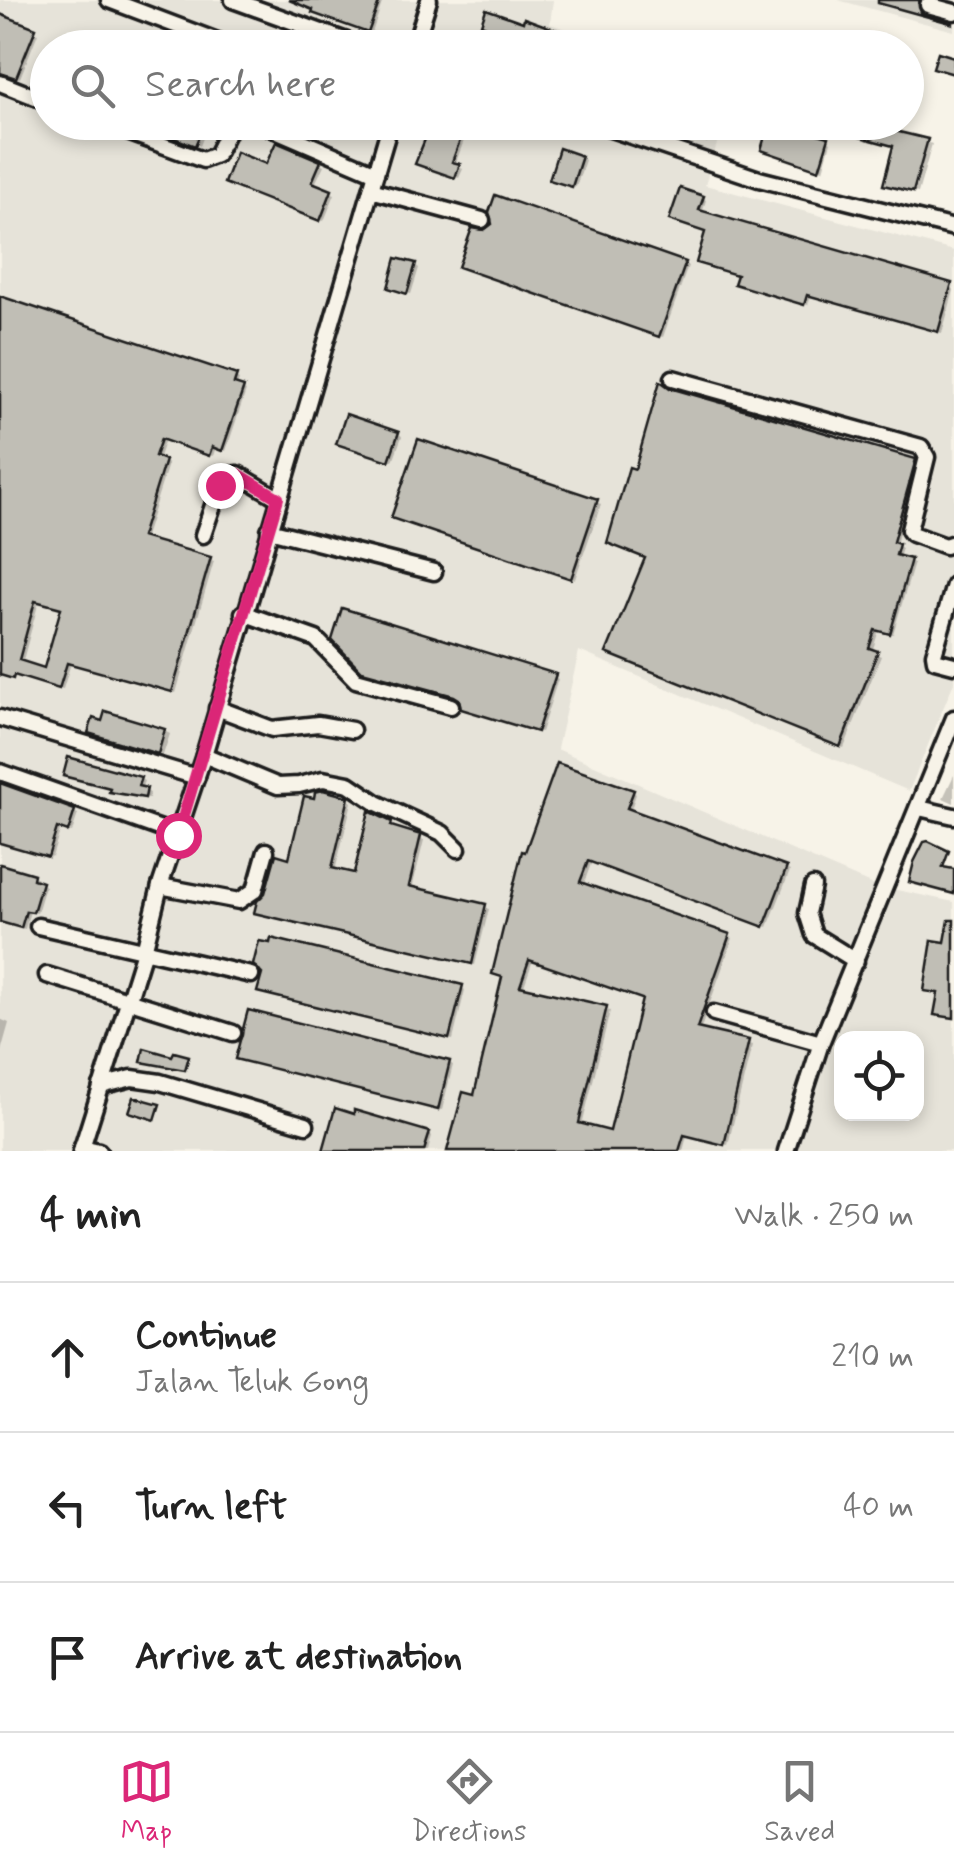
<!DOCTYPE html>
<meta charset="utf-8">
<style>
:root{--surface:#fff;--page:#f6f6f6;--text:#222;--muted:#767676;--line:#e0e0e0;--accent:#db2777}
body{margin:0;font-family:Mynerve,sans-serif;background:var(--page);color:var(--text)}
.controls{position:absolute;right:30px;bottom:30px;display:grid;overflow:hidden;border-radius:20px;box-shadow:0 5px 15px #0003}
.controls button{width:90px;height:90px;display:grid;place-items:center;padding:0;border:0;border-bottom:2px solid var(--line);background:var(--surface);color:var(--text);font:50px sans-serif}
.stop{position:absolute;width:30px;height:30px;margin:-22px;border:8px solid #db2777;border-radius:50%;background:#fff}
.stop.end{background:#db2777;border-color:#fff;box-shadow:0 2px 10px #0008}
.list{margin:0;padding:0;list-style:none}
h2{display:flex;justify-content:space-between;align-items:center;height:130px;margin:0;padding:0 40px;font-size:42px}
h2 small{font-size:32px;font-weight:400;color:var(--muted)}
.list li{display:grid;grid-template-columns:65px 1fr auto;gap:30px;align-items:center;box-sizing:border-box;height:150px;padding:0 40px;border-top:2px solid var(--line)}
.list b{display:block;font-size:38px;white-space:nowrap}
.list p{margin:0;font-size:32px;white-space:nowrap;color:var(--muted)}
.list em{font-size:32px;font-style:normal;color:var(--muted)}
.icon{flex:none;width:55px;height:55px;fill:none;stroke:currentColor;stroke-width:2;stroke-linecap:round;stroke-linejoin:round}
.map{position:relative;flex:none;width:954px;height:1151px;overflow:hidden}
.search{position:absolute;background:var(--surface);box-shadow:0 5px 15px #0003;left:30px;right:30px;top:30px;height:110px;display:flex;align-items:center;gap:25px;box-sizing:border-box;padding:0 35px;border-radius:55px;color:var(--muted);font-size:38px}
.sheet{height:580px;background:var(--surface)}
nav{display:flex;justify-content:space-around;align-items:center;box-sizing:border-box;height:140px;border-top:2px solid var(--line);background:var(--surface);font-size:28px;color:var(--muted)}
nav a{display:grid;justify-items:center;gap:5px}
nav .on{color:var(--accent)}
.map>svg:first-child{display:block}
.built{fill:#e6e3d9;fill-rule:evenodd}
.shadow{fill:#0003;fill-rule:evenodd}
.building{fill:#c0beb5;stroke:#1c1c1c;stroke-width:2.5;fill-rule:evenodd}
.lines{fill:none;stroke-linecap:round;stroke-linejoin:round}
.minor-casing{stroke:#1c1c1c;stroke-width:21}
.minor{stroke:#f7f3e8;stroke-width:14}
.route{stroke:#db2777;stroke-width:12}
</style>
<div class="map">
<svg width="954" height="1151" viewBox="0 0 954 1151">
<rect width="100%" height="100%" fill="#f7f3e8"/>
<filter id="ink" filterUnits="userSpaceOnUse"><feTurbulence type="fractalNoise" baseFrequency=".01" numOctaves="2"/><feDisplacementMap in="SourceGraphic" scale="20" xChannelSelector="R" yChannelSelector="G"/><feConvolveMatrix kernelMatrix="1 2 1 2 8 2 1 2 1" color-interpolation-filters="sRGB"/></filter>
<g filter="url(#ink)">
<g class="built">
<path d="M 0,0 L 553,0 L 550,24 L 623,47 L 48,48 L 48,122 L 723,123 L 705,185 L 954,251 L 954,682 L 909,791 L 579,651 L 557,749 L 873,885 L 954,902 L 954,1151 L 0,1151 ZM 842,1038 L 916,1038 L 916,1114 L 842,1114 Z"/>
<polygon points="838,0 954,0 954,31"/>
</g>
<g class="shadow">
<polygon points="292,0 383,0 372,33 319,14"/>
<polygon points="0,17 38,33 20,78 0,74"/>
<polygon points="136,122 209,122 200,146"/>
<polygon points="434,122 485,122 483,129 474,126 470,137 466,135 455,165 463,169 459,178 422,165"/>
<polygon points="654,122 754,122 750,137 716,126 710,141"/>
<polygon points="858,122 899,122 896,133 932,144 918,193 890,186 895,147"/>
<polygon points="828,140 831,142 823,170 768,151"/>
<polygon points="277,145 324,165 314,186 335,194 324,221 230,184 267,167"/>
<polygon points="581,158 585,160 576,187 555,181"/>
<polygon points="703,198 706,200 702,214 951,285 954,290 942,333 811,295 808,305 740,285 739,275 708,232 675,221"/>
<polygon points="685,264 688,266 663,337 465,268"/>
<polygon points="415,265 419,268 411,294 394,289"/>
<path d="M 0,299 L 236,378 L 239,380 L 237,387 L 246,391 L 226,451 L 216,447 L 213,456 L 165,439 L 158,460 L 168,464 L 144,540 L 214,561 L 176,693 L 71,663 L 63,689 L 0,672 ZM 39,601 L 63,608 L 46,671 L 22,664 Z"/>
<polygon points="671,391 917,461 896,545 902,548 899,558 914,563 893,634 879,630 872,652 881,656 844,748 613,654 648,558 637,472"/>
<polygon points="398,434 402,436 393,461 343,445"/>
<polygon points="420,442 601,504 575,579 398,519"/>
<polygon points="554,677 558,679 541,732 468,710"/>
<polygon points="104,724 164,731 170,734 163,755 97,735"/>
<polygon points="954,775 954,803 943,798"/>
<polygon points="70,776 140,779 144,781 141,789 150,793 149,798 140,796 139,799"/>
<polygon points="0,786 78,814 72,832 61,828 52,857 0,842"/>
<path d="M 633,792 L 636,794 L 630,812 L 790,871 L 768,927 L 592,861 L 583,886 L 733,938 L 700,1031 L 752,1045 L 728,1145 L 687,1136 L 683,1151 L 450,1151 L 476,1098 L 505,977 ZM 533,960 L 644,998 L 612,1134 L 582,1126 L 610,1011 L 523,989 Z"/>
<polygon points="348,799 352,802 335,871 356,876 370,815 395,826 394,830 424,840 412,889 489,909 475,965 261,914 291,861"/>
<polygon points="0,866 33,876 37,878 36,882 45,886 37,913 30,911 25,929 0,921"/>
<polygon points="462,988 465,990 453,1040 264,993"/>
<polygon points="0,1019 9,1023 0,1055"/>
<polygon points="242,1060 449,1063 453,1065 442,1110"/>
<polygon points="429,1134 432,1136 428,1151 326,1151"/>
</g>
<g class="building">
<polygon points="289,0 380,0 368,33 312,13 313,10"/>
<polygon points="878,0 919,0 921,13 954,24 878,3"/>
<polygon points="486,9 523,22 524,18 606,48 514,48 517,39 481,24"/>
<polygon points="0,14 36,28 16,78 0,73"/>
<polygon points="938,52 954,57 954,74 933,68"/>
<polygon points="132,122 205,122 195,146"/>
<polygon points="432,122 471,122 466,137 462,135 452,162 460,164 455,178 415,164"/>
<polygon points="655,122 750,122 746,136 712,126 706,141"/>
<polygon points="769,122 794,122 792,127 829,137 819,170 761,150"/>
<polygon points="856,122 893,122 891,130 928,139 913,192 883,185 893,146 852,135"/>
<polygon points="276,142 321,161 312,182 332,190 320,221 224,183 236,152 266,164"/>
<polygon points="559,148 582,156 572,187 549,180"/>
<polygon points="680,188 704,196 699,210 952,283 938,332 807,295 804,305 734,284 737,275 696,263 705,232 669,220"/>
<polygon points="495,195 686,262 659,337 458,267 472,228 484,230 492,224 489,212"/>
<polygon points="396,258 416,263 407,294 388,288"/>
<path d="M 0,296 L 237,375 L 234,384 L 244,387 L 222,451 L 212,447 L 209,456 L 161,439 L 155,456 L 165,460 L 141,537 L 211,557 L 172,692 L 67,663 L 59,689 L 14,675 L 13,679 L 0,675 ZM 35,601 L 61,608 L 44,668 L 19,660 Z"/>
<polygon points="660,381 670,388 916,459 893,542 899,544 896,555 911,559 890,634 875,630 869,648 878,651 840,747 606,653 645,558 607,543 629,467 635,469"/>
<polygon points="346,414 399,432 389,461 336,444"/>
<polygon points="418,439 598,499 571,579 391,518"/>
<polygon points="342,608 556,674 537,732 461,709 459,699 454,696 362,671 332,640"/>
<polygon points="105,711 165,729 158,754 88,733 93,718 102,721"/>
<polygon points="68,757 141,777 138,786 147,788 145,798 109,792 110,788 63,776"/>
<path d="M 557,763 L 634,790 L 627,808 L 787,867 L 764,927 L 588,861 L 580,882 L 730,934 L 697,1028 L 749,1040 L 724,1145 L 684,1135 L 679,1151 L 447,1151 L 463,1092 L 474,1095 L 502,977 L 492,974 L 522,851 L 525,852 ZM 529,960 L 642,999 L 610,1131 L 579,1123 L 607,1006 L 520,986 Z"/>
<polygon points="0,783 75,810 68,832 57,828 48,857 0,843"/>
<polygon points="323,790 349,797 332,868 354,873 369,811 392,822 391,826 421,835 409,886 486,904 472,964 254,913 257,901 265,893 276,854 289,858 304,796 314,798 315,792"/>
<polygon points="928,841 949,851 943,867 954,869 954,894 909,882 914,862 924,842"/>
<polygon points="0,864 34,874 33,879 42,882 33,912 26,911 21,928 0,922"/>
<polygon points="949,920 954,920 954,1018 934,1015 938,993 924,991 932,940 945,942"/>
<polygon points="271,938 463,985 449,1039 257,992 262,974 253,965 259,941 270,943"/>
<polygon points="248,1010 450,1061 438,1110 235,1059"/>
<polygon points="144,1048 172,1056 174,1052 189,1056 185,1070 141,1062"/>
<polygon points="134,1097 160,1104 155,1120 129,1112"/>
<polygon points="335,1108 354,1114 354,1110 430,1132 424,1151 323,1151"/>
</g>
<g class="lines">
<g class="minor-casing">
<g id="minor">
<polyline points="109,0 236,48"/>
<polyline points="233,0 366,48"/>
<polyline points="928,5 954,12"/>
<polyline points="414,48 429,0"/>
<polyline points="0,83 48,102"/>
<polyline points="100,122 203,160 216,155 229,129 236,122"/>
<polyline points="257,122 376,173"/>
<polyline points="590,122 759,179 954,228"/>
<polyline points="371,190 482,220"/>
<polyline points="673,378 921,447 927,457 909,530 912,534 945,546 954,543"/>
<polyline points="269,530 434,572"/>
<polyline points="203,535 220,485 230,475 238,474 278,498"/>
<polyline points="954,585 934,654 935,660 954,665"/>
<polyline points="243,613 316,639 356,680 451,706"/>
<polyline points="217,708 272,729 318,724 352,730"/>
<polyline points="0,718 197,777"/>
<polyline points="204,755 278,786 299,785 323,779 349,784 377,803 442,833 458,849"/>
<polyline points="0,772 178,835"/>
<polyline points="919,808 954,816"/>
<polyline points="160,886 239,901 255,890 266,851"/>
<polyline points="813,886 807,913 814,935 856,961"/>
<polyline points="38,926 251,975"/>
<polyline points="47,975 233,1033"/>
<polyline points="714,1013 821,1043"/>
<polyline points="101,1086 132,1078 160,1082 306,1125"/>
<polyline points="82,1147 99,1151"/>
<polyline points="81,1151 144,951 160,886 204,755 391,122"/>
<polyline points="786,1151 821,1043 954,718"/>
</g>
</g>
<use href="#minor" class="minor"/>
</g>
</g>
<g class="lines" filter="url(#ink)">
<polyline class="route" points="178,835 278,498 238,474 230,475 220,485"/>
</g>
</svg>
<div class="controls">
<button><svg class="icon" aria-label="locate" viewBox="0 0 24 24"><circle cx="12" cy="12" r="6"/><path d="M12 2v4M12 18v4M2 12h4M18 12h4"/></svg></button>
</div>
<div class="stop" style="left:178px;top:835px"></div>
<div class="stop end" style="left:220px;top:485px"></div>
<div class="search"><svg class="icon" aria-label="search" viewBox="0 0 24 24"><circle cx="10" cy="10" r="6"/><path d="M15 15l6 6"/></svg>Search here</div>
</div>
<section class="sheet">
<h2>4 min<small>Walk · 250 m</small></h2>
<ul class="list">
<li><svg class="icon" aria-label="ahead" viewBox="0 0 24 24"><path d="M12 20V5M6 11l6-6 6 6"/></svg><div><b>Continue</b><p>Jalan Teluk Gong</p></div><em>210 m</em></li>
<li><svg class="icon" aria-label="left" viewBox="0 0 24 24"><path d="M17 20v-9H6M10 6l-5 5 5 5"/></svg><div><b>Turn left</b></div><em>40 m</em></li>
<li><svg class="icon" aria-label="arrive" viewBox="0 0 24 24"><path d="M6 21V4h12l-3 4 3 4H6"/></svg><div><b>Arrive at destination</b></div></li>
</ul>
</section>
<nav>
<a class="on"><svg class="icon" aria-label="map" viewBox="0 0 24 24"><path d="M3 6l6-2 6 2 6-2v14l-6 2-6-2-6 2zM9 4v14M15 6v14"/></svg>Map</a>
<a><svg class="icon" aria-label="directions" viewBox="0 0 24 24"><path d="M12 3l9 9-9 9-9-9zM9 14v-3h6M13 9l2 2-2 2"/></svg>Directions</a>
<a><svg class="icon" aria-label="saved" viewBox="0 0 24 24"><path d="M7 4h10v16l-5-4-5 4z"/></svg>Saved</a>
</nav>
